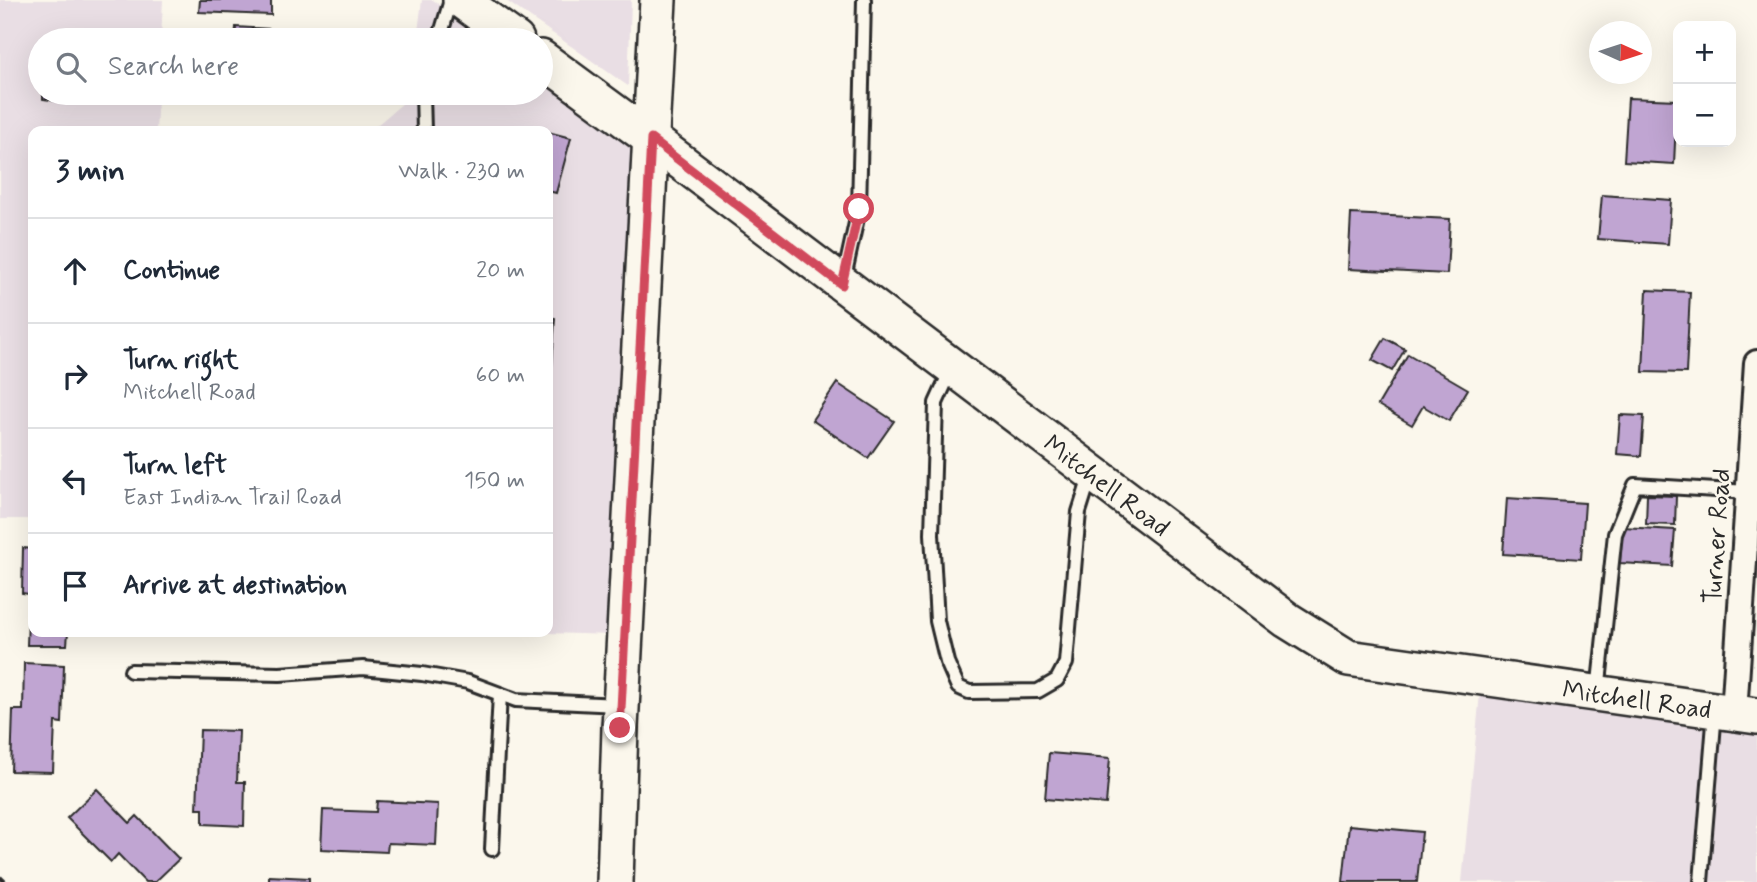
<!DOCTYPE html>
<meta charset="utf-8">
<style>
:root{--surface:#fff;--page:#f6f6f7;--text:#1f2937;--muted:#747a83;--line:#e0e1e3}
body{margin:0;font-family:Mynerve,sans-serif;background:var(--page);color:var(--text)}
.controls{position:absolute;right:21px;top:21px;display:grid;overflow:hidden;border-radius:14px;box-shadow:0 7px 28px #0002}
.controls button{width:63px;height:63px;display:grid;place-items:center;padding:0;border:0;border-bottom:2px solid var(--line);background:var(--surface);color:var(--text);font:35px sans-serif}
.compass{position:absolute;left:1589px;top:21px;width:63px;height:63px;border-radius:50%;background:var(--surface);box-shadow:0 7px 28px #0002;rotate:93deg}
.stop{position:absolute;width:21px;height:21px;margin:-16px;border:5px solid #d1495b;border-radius:50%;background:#fff}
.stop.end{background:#d1495b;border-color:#fff;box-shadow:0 2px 7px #0008}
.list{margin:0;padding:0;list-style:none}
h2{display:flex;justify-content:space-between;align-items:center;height:91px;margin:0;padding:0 28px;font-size:30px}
h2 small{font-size:23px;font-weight:400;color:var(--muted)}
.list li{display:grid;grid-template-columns:46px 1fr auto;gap:21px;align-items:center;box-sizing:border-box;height:105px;padding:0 28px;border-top:2px solid var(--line)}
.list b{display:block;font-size:26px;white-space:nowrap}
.list p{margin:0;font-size:23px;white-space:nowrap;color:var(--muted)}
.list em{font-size:23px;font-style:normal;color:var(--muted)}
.icon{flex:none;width:38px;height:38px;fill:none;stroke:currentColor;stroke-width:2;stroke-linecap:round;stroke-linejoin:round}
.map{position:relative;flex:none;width:1757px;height:882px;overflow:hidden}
.search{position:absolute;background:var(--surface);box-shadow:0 7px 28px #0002;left:28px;top:28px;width:525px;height:77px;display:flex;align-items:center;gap:18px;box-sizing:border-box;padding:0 24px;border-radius:38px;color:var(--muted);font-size:26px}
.panel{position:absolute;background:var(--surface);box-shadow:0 7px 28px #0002;left:28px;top:126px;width:525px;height:511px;border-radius:14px}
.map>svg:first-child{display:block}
.built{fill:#e9dee4}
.building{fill:#c0a5d2;stroke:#2b2b2b;stroke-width:2}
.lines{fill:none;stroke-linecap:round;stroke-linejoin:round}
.lane-casing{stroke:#2b2b2b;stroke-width:18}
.street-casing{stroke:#2b2b2b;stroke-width:30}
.secondary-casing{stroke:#2b2b2b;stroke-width:40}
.path{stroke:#2b2b2b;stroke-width:4.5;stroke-dasharray:7 5;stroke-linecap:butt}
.lane{stroke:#fbf7ec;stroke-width:12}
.street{stroke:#fbf7ec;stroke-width:24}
.secondary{stroke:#fbf7ec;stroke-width:35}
.route{stroke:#d1495b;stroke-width:9}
.labels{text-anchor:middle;stroke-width:5;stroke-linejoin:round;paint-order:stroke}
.street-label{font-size:26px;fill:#2b2b2b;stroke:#fbf7ec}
</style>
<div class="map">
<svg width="1757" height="882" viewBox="0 0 1757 882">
<rect width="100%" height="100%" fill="#fbf7ec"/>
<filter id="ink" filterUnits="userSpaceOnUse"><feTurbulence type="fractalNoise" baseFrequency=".0143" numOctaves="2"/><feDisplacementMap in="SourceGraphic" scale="14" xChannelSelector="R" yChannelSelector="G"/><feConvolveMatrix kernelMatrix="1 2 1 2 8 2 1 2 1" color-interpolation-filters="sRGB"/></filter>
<g filter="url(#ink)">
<g class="built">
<polygon points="0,0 163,0 161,40 40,40 40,93 158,93 156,131 33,131 33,519 0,519"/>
<polygon points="422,0 433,0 488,40 417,40"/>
<polygon points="505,0 631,0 628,86"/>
<polygon points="541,79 633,147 612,635 516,632 548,632 548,131 370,131 410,97 410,93 541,93"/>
<polygon points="1480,693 1757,729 1757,882 1462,882"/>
</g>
<g class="building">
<polygon points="200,0 271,0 271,15 199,12"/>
<polygon points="236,27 270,29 269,40 235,40"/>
<polygon points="52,33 79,37 79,40 51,40"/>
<polygon points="43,93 71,93 70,103 43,99"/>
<polygon points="1628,98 1677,100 1674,164 1624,161"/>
<polygon points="548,132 571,138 556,193 548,191"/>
<polygon points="1602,195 1671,200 1668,244 1598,239"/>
<polygon points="1351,214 1450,219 1447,274 1348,269"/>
<polygon points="1647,290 1690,292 1686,373 1643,372"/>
<polygon points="548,317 555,318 551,383 548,383"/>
<polygon points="1385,338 1405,349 1392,371 1372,360"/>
<polygon points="1408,354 1468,389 1449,421 1423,406 1412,425 1378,405"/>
<polygon points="837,383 894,421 868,458 812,420"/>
<polygon points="1620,415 1644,416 1641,456 1617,454"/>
<polygon points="1647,495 1676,496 1675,525 1646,524"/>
<polygon points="1507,498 1585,503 1581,559 1503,554"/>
<polygon points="1622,527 1675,530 1672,566 1620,563"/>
<polygon points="23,548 33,549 33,632 68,632 67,645 27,645 29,594 22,593"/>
<polygon points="24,663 64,665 62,723 55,722 53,772 11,771 13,710 23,710"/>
<polygon points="200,730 239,731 237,782 245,782 244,826 203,824 203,809 197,809"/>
<polygon points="1049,753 1110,758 1106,804 1045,799"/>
<polygon points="97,789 130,823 137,816 179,859 155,882 145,882 118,854 111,862 67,818"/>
<polygon points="377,801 438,804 436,845 388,843 387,852 321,849 323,810 376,812"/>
<polygon points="1349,825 1422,832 1417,882 1343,882"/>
<polygon points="269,876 309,878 309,882 269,882"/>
</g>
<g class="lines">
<g class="lane-casing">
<g id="lane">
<polyline points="439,40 451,0"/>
<polyline points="423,93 424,131"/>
<polyline points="843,282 859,209 864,0"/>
<polyline points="952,368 936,403 932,534 937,621 947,662 958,687 969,692 1038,691 1057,680 1066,663 1079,512 1090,477"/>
<polyline points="131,671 280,674 363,668 422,674 468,682 516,700 618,705"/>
<polyline points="1598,692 1615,534 1635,485 1748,492"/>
<polyline points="492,849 500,694"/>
<polyline points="1701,882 1715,711"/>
</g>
</g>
<g class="street-casing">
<polyline id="street" points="1734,713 1757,363"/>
</g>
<g class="secondary-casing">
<g id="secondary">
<polyline points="461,0 516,40"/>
<polyline points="541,58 651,139 1287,620 1348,658 1757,716"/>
<polyline points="615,882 620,728 658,0"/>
</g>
</g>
<polyline class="path" points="0,877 5,882"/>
<use href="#lane" class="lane"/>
<use href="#street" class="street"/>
<use href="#secondary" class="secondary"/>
</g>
</g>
<g class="lines" filter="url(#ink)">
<polyline class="route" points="620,728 651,139 842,285 859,209"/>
</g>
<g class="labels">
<g class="street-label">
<text transform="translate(1107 485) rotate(37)" y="9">Mitchell Road</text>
<text transform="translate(1716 536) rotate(-86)" y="9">Turner Road</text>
<text transform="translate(1637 699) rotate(8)" y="9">Mitchell Road</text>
</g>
</g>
</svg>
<div class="controls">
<button>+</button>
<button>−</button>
</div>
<svg class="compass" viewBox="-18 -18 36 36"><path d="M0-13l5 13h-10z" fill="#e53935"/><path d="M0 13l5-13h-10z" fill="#747a83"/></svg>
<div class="stop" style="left:859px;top:209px"></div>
<div class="stop end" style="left:620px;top:728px"></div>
<div class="search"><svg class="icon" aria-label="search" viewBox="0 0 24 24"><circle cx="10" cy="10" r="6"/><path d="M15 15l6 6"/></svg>Search here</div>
<section class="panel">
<h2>3 min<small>Walk · 230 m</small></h2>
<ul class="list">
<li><svg class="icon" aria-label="ahead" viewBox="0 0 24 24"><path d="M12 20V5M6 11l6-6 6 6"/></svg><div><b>Continue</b></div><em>20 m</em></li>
<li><svg class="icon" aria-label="right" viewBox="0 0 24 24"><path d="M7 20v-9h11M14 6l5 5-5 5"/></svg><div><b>Turn right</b><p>Mitchell Road</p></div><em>60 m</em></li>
<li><svg class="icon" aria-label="left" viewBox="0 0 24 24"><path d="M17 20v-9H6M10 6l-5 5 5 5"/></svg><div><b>Turn left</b><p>East Indian Trail Road</p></div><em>150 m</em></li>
<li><svg class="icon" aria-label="arrive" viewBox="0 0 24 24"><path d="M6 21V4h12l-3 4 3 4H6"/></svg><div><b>Arrive at destination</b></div></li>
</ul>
</section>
</div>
